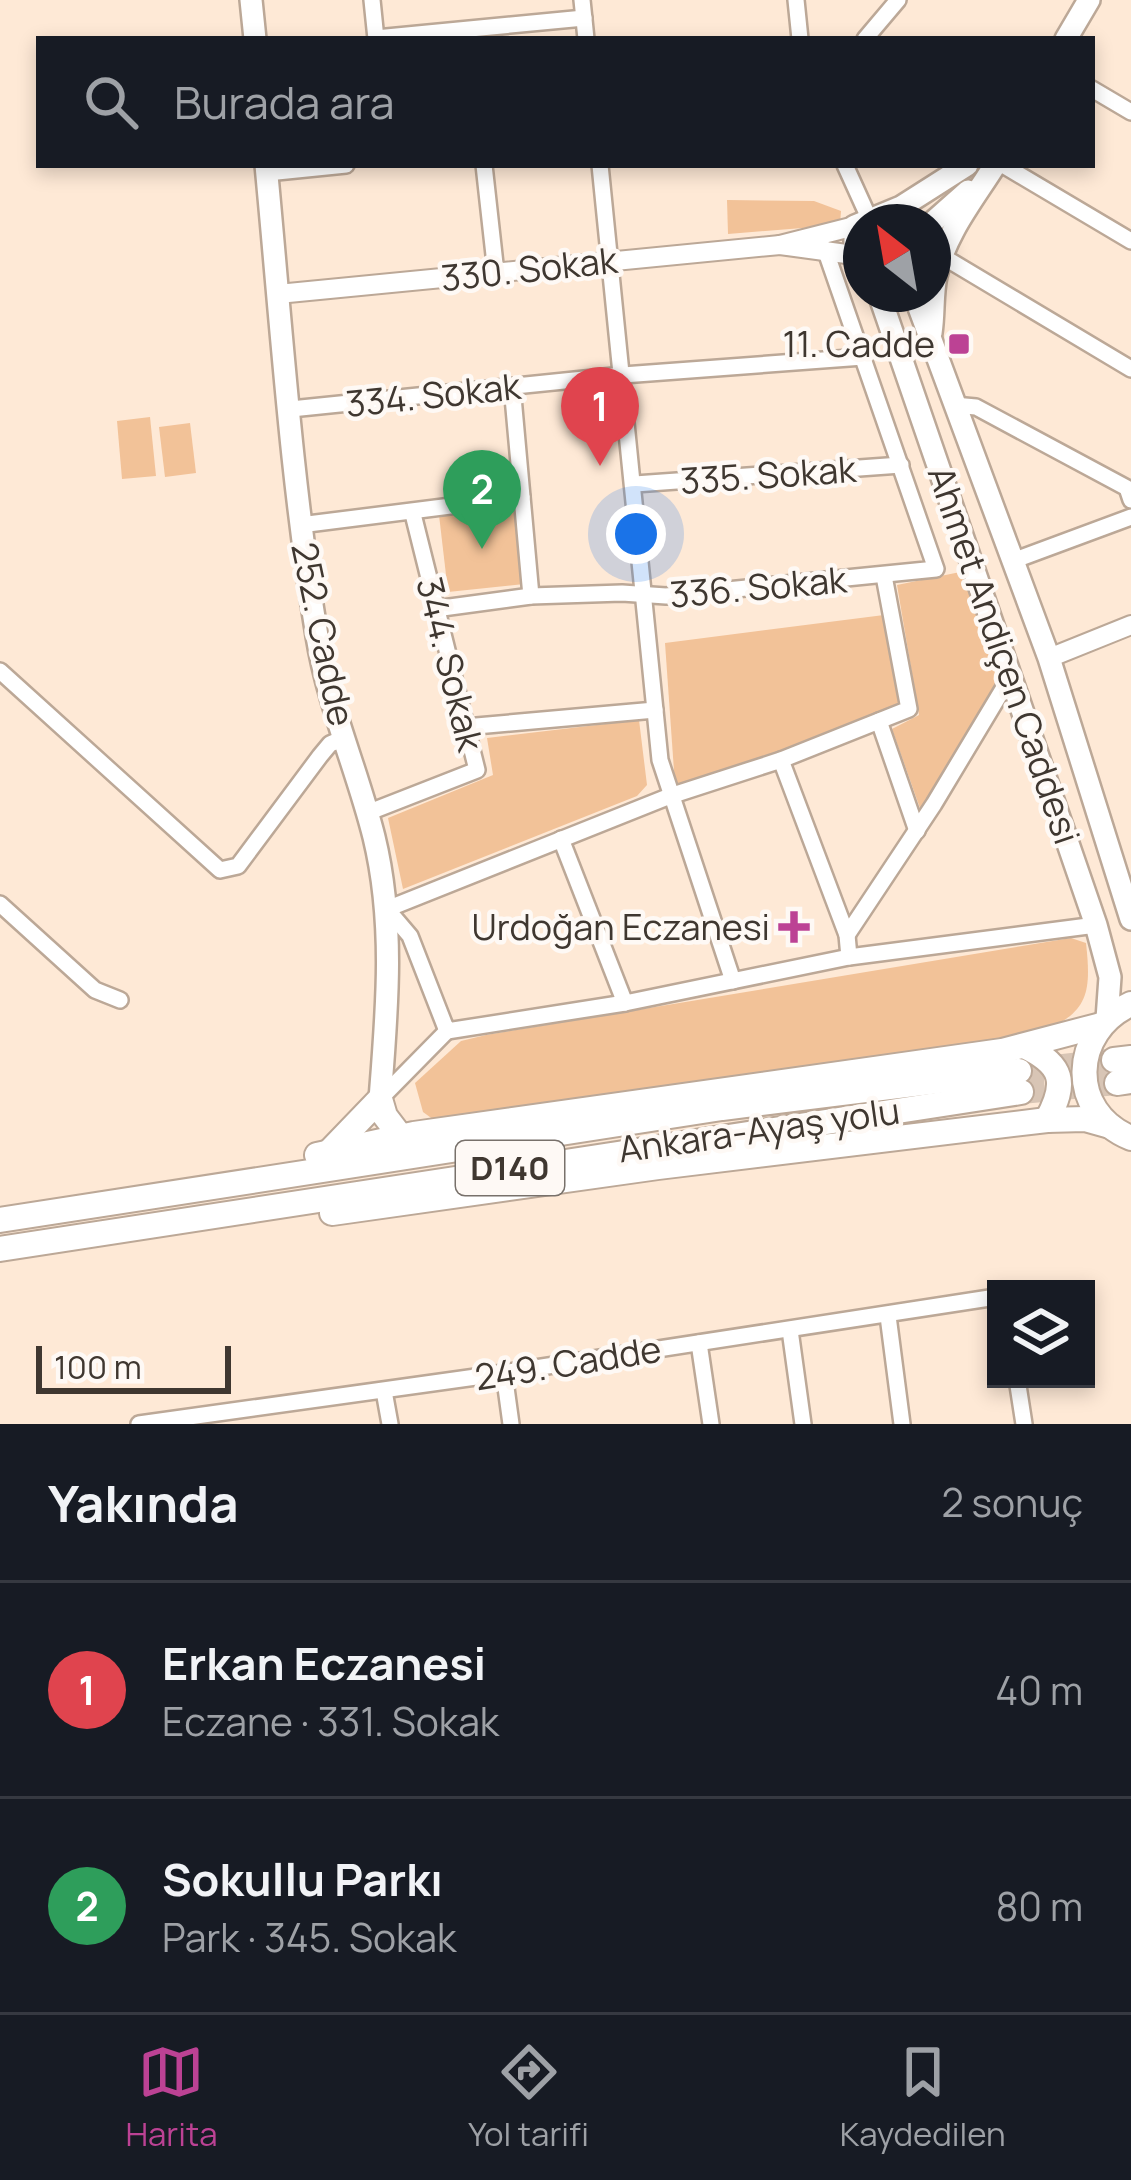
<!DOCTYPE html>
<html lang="tr">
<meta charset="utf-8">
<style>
:root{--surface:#171b24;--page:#20242c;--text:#f1f3f6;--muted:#9ea1a6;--line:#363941;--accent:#bc4294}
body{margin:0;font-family:Manrope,sans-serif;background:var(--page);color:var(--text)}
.controls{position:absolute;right:36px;bottom:36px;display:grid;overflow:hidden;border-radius:0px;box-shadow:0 6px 18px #0003}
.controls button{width:108px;height:108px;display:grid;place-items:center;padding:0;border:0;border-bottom:3px solid var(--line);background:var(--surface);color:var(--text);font:60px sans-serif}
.compass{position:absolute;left:843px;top:204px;width:108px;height:108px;border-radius:50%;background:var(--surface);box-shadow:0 6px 18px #0003;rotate:329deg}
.scale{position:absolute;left:36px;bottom:30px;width:195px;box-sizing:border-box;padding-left:12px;border:6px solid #3f3730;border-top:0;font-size:33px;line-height:42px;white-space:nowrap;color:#3f3730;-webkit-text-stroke:9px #fef9f5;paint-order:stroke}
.you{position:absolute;left:636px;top:534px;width:42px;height:42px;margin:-30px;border:9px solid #fff;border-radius:50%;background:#1a73e8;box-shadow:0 0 0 18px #1a73e833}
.badge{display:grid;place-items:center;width:78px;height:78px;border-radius:50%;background:var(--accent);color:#fff;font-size:39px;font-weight:700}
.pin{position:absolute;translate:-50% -99px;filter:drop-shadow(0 3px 6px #0008)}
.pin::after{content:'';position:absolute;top:63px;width:42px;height:36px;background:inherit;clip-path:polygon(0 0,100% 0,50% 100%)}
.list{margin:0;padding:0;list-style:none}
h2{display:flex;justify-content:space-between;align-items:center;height:156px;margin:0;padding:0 48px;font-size:51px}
h2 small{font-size:39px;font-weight:400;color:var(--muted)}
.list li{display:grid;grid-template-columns:78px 1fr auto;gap:36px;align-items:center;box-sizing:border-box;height:216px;padding:0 48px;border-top:3px solid var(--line)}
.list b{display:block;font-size:45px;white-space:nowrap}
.list p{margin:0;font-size:39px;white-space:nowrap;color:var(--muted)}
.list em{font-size:39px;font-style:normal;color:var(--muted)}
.icon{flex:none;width:66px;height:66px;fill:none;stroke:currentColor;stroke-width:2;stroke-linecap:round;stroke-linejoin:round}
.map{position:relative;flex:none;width:1131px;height:1424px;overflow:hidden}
.search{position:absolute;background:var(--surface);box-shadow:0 6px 18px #0003;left:36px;right:36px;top:36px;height:132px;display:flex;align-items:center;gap:30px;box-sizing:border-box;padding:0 42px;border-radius:0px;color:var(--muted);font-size:45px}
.sheet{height:588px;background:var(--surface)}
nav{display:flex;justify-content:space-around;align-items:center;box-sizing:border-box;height:168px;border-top:3px solid var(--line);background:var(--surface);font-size:33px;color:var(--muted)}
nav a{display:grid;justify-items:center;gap:6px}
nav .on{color:var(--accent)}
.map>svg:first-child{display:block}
.green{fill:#f2c298}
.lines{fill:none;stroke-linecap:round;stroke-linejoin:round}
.trunk-tunnel{stroke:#d8c5b5;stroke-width:24;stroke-dasharray:24 12;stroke-linecap:butt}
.minor-casing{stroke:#bca897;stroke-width:20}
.tertiary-casing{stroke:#bca897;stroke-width:22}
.secondary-casing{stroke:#bca897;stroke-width:26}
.trunk-casing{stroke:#bca897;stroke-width:28}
.minor{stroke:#fff;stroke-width:15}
.tertiary{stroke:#fff;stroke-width:18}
.secondary{stroke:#fff;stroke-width:21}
.trunk{stroke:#fff;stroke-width:24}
.poi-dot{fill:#bc4294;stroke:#fef9f5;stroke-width:4.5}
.labels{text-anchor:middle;stroke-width:9;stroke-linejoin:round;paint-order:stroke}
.shield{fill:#fef9f5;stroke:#78716b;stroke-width:3}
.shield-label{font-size:33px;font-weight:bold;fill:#3f3730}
.street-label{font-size:36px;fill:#3f3730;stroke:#fef9f5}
.poi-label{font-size:36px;fill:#3f3730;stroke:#fef9f5;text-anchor:end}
</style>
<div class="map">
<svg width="1131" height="1424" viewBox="0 0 1131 1424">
<rect width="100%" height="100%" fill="#fee9d6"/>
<g class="green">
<polygon points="727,200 814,201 841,211 840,225 728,234"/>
<polygon points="150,417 156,476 122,479 117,421"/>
<polygon points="190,423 196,473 165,477 159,427"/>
<polygon points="517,505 524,584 448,592 439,515"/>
<polygon points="965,571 1001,675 921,811 892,729 919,715 897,585"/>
<polygon points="884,615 899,706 772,755 675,785 665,643"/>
<polygon points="639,720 647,785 637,796 403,889 388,818 493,775 487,738"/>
<path d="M 1071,938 L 1086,943 C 1092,997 1087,1014 1034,1035 L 434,1120 L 423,1112 L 415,1083 L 461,1041 L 486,1035 Z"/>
</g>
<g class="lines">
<g class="trunk-tunnel">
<polyline points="1019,1071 1106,1061"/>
<polyline points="1021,1092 1117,1083"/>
</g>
<g class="minor-casing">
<g id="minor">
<polyline points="372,0 376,39"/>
<polyline points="582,0 586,39"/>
<polyline points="796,0 800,39"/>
<polyline points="376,38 584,18"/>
<polyline points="865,39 898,0"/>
<polyline points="1092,89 1131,112"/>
<polyline points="484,165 496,273"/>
<polyline points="600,165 660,760 733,981"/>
<polyline points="845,165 869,218"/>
<polyline points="1003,165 1131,241"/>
<polyline points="267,173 346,165"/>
<polyline points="942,256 1131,369"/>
<polyline points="512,386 531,596"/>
<polyline points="954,405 976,407 1127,488 1131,500"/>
<polyline points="291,409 623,375 863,357"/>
<polyline points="635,484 901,465"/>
<polyline points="300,525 522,497"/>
<polyline points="1015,560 1131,517"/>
<polyline points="884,576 909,709 781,760 670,796 387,909 410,936 447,1031 625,1003 849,957 1096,925"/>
<polyline points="435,609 531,596 622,593 666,596 936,569 825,249"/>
<polyline points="0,671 220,870 238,866 320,756 330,744 344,738"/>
<polyline points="879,721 917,831"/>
<polyline points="465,727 655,710"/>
<polyline points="781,760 847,935 849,957"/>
<polyline points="367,813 477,770 413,514"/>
<polyline points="561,839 625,1003"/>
<polyline points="0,904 95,990 120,1000"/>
<polyline points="847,935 934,804 1012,674"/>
<polyline points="382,1097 447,1031"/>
<polyline points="888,1316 902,1424"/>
<polyline points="790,1330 803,1424"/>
<polyline points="699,1343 711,1424"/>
<polyline points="504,1373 511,1424"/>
<polyline points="1017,1379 1024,1424"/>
<polyline points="384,1391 390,1424"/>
<polyline points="139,1424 483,1376 996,1297"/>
</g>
</g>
<g class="tertiary-casing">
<g id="tertiary">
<polyline points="855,226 780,245 861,256"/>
<polyline points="278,294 780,245"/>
<polyline points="1049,658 1131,625"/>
</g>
</g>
<g class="secondary-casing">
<g id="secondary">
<polyline points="251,0 255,39"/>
<polyline points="1066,39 1089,0"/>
<path d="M 266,165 C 281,322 291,480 317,636 C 328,705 357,769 374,837 C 395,923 387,1011 380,1099"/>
<polyline points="933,222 968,191"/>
<polyline points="861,254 855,245 855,226 901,207 967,165"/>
<polyline points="879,294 1096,925 1110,977 1107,1019"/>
<polyline points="914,294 1049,658 1131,919"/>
<path d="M 931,333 C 934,314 932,295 936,276 C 945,234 973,200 995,165"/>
</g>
</g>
<g class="trunk-casing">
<g id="trunk">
<path d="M 1131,1004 C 1071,1031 1067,1112 1131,1138"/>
<path d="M 1024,1046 C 1064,1065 1067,1083 1047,1120"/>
<polyline points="1114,1060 1131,1058"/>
<polyline points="1117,1083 1131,1081"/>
<polyline points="329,1152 380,1099 385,1116 401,1137"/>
<polyline points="317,1155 414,1134 1002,1051 1101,1025"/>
<polyline points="332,1213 658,1167 1047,1120 1085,1119 1110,1126"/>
<polyline points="0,1220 722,1108 1019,1071"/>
<polyline points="0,1249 1021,1092"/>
</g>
</g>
<use href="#minor" class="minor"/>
<use href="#tertiary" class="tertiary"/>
<use href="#secondary" class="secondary"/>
<use href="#trunk" class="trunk"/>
</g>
<g class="poi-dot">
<rect x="947" y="332" width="24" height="24" rx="6"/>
<path d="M788 909h12v12h12v12h-12v12h-12v-12h-12v-12h12z"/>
</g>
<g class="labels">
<rect class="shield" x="456" y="1141" width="108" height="54" rx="9"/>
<g class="shield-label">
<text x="510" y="1180">D140</text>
</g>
<g class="street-label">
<text transform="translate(529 269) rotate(-6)" y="13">330. Sokak</text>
<text transform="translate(433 395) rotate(-6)" y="13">334. Sokak</text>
<text transform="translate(768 475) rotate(-4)" y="13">335. Sokak</text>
<text transform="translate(758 587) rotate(-5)" y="13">336. Sokak</text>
<text transform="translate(323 634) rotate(78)" y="13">252. Cadde</text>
<text transform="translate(1004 655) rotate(71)" y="13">Ahmet Andiçen Caddesi</text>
<text transform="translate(450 664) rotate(76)" y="13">344. Sokak</text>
<text transform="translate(759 1130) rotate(-8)" y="13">Ankara-Ayaş yolu</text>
<text transform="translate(568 1363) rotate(-9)" y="13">249. Cadde</text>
</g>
<g class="poi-label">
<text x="935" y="357">11. Cadde</text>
<text x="770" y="940">Urdoğan Eczanesi</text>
</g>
</g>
</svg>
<div class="controls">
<button><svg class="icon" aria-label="layers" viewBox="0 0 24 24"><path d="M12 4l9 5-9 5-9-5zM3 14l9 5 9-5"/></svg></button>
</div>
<svg class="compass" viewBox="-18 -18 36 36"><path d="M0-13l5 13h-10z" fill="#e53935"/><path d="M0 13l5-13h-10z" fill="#9ea1a6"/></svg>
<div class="scale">100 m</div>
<div class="you"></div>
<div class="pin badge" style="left:600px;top:466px;background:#e0444e">1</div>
<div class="pin badge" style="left:482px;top:549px;background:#2e9e5b">2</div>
<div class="search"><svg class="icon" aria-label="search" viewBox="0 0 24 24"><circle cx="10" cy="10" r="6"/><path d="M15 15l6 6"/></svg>Burada ara</div>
</div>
<section class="sheet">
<h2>Yakında<small>2 sonuç</small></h2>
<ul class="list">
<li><span class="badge" style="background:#e0444e">1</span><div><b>Erkan Eczanesi</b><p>Eczane · 331. Sokak</p></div><em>40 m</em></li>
<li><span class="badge" style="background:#2e9e5b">2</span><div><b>Sokullu Parkı</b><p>Park · 345. Sokak</p></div><em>80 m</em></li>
</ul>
</section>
<nav>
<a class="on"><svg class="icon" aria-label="map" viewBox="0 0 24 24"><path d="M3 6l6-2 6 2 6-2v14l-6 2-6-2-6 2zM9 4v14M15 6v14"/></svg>Harita</a>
<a><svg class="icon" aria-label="directions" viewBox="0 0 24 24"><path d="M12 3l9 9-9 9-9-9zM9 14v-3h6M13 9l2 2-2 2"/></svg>Yol tarifi</a>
<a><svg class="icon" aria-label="saved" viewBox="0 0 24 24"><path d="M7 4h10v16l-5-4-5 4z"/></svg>Kaydedilen</a>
</nav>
